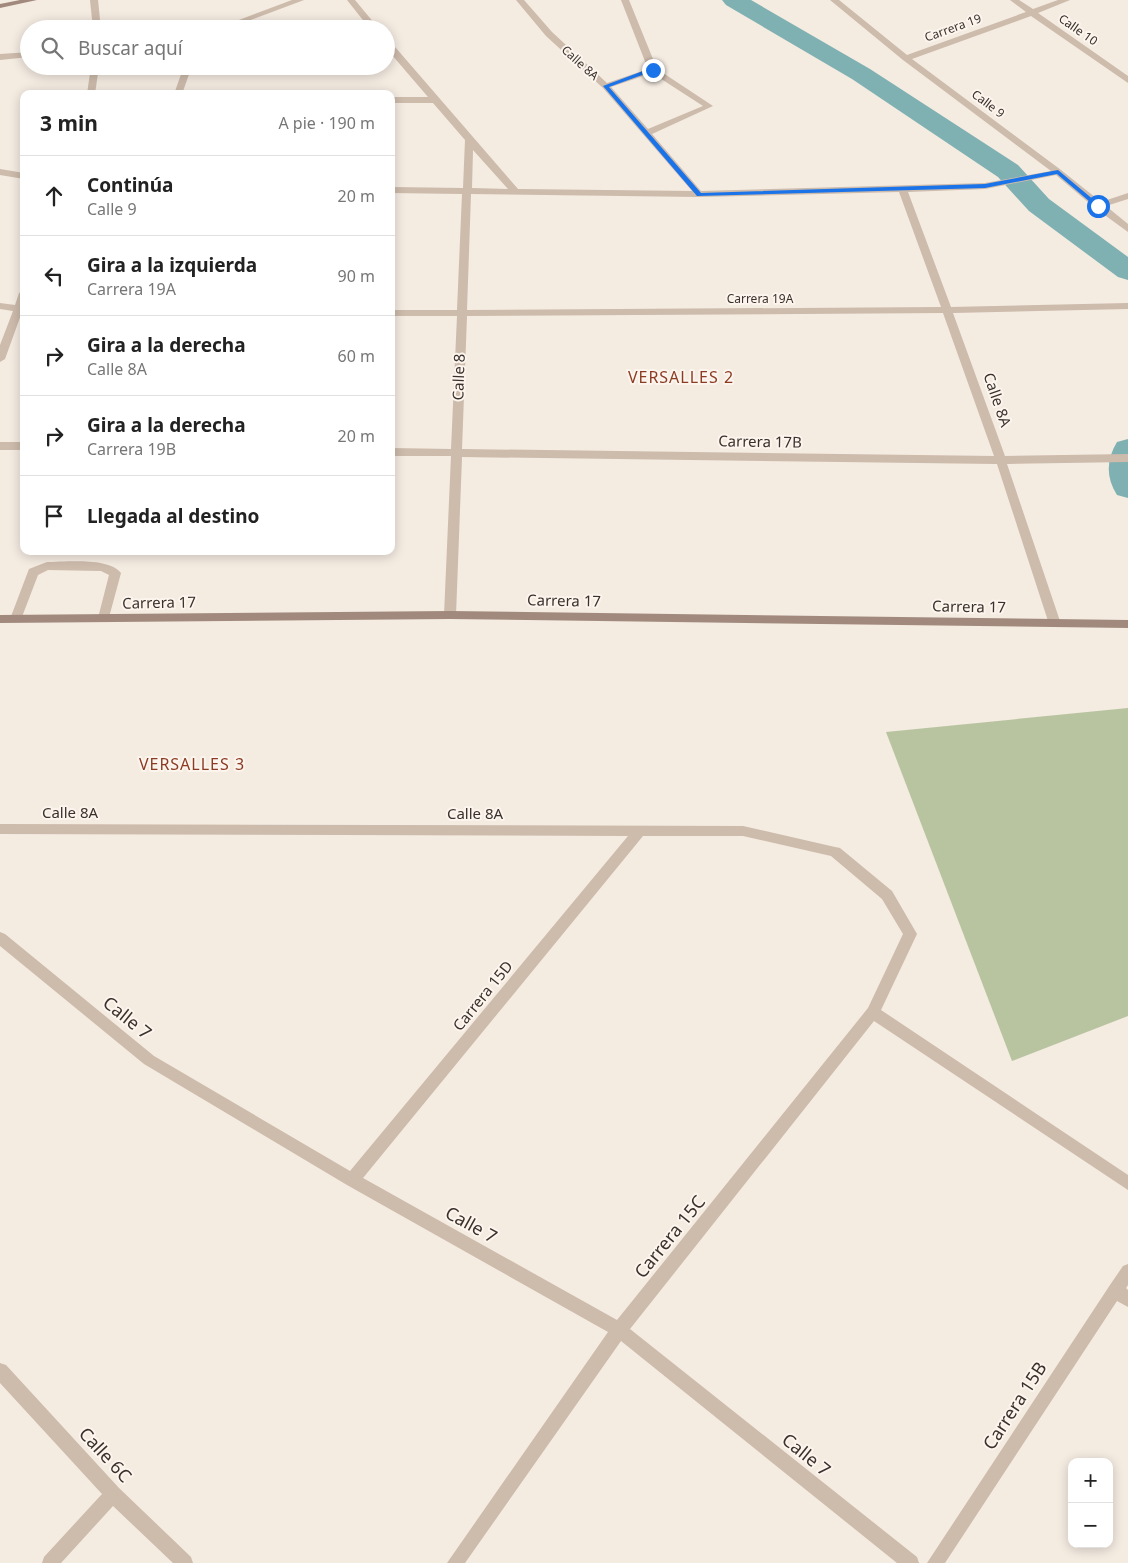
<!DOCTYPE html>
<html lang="es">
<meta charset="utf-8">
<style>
:root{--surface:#fff;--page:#f6f6f6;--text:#222;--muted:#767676;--line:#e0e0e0}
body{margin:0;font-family:"Noto Sans",sans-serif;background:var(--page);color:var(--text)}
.controls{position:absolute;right:15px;bottom:15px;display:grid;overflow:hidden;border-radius:10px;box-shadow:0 2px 12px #0003}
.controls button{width:45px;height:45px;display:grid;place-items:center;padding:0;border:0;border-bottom:1px solid var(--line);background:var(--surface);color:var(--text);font:25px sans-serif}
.stop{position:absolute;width:15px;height:15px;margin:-11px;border:4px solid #1a73e8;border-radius:50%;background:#fff}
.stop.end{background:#1a73e8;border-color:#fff;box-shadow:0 1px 5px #0008}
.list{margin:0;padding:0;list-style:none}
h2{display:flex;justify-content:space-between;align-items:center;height:65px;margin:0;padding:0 20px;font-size:21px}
h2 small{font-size:16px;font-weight:400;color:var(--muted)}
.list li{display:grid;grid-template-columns:32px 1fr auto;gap:15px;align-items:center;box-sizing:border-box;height:80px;padding:0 20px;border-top:1px solid var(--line)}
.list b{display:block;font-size:19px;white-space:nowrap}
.list p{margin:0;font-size:16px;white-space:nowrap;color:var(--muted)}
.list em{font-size:16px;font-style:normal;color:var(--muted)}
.icon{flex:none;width:28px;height:28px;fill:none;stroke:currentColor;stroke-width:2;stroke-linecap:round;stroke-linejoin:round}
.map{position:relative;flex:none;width:1128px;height:1563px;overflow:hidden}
.search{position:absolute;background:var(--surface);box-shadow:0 2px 12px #0003;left:20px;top:20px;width:375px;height:55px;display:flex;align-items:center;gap:12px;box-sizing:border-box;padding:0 18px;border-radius:28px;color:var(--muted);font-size:19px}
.panel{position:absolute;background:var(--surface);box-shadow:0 2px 12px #0003;left:20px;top:90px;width:375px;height:465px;border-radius:10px}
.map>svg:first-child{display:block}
.green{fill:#b8c4a0}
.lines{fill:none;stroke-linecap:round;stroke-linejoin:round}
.canal{fill:#7fb0b2;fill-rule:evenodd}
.lane{fill:#cdbbac;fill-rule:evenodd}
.street{fill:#cdbbac;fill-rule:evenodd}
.secondary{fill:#a18a7d;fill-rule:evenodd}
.route{fill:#1a73e8}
.labels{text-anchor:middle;stroke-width:4;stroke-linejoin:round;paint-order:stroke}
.far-street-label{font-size:12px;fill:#3b302b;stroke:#fbf5ee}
.street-label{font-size:15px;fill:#3b302b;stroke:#fbf5ee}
.neighbourhood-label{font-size:16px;letter-spacing:1px;fill:#8c3b22;stroke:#fbf5ee}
.near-street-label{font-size:18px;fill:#3b302b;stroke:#fbf5ee}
</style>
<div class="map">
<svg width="1128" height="1563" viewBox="0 0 1128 1563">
<rect width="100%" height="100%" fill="#f4ebe1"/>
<polygon class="green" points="1128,708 1128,1016 1012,1061 886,732"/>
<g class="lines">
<g class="canal">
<polygon points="722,0 751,0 870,69 1018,165 1049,199 1128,257 1128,280 1118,277 1029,211 998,177 852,79 726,5"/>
<path d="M 1128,439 L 1128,498 L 1117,495 C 1106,478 1106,460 1117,442 Z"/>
</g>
<path class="lane" d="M 47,562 C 65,562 109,557 121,573 L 108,621 L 104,622 L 98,618 L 109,575 L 101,571 L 48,570 L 38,575 L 20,622 L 12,622 L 10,619 L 29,569 Z"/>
<g class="street">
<polygon points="90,0 98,0 101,29 93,29"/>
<polygon points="292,0 304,0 227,29 215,29"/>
<polygon points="347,0 355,0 379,29 370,29"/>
<path d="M 516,0 L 524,0 L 552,32 L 607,83 L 648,69 L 621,0 L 629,0 L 657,69 L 713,106 L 652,134 L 701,191 L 985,183 L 1051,171 L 903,60 L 830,0 L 839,0 L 907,55 L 1026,12 L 1010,0 L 1019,0 L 1033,9 L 1058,0 L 1070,0 L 1038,13 L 1128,76 L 1128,83 L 1031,16 L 912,59 L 1061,170 L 1101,202 L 1128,193 L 1128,199 L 1106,206 L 1128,224 L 1128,232 L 1095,208 L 1056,175 L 985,189 L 908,192 L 951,307 L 1128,303 L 1128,309 L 953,313 L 1005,456 L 1128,454 L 1128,462 L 1007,464 L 1061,624 L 1059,627 L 1051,627 L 1049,624 L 997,464 L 462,457 L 456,615 L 454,618 L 446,618 L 444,615 L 451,456 L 391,456 L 391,448 L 451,449 L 457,316 L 391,316 L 391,310 L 457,310 L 462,194 L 391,193 L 391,187 L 463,188 L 465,140 L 433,103 L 391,103 L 391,97 L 428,97 L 386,48 L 386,40 L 389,40 L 518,189 L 692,191 L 603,88 L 546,36 ZM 652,73 L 703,106 L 648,129 L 611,87 ZM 473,150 L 508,189 L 472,188 ZM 899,192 L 941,307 L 467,310 L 471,194 L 699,197 ZM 943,313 L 994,456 L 462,449 L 467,316 Z"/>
<polygon points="29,52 29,57 0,60 0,54"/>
<polygon points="91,66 99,66 95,94 87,94"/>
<polygon points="184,66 192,66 182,94 174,94"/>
<polygon points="0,169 24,173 24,179 0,175"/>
<polygon points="24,290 24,312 22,312 5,359 0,362 0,345 13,311 0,309 0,303 15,305 19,293"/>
<rect x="0" y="442" width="24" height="8"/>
<path d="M 0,824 L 743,826 L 835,847 L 840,848 L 892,891 L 917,934 L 881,1010 L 1128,1175 L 1128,1190 L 874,1021 L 630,1329 L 917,1557 L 919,1563 L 897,1563 L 621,1341 L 465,1563 L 447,1563 L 608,1332 L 347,1185 L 144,1064 L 0,946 L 0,932 L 5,934 L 154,1056 L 350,1171 L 628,836 L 0,834 ZM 643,836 L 743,836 L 831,856 L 882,899 L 903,934 L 868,1008 L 617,1320 L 363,1178 Z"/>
<polygon points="1128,1264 1128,1285 1126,1288 1128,1290 1128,1307 1117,1301 945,1563 927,1563 1110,1285 1123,1266"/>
<polygon points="0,1363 6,1365 119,1488 191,1557 193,1563 173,1563 113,1506 61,1563 42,1563 44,1557 102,1494 0,1383"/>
</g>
<g class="secondary">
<polygon points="20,0 37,0 0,8 0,4"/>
<polygon points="450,611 1128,620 1128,628 450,619 0,623 0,615"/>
</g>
</g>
<polygon class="route" points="651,68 656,70 609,87 701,193 985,184 1058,170 1101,206 1096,207 1057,174 985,188 697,196 603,86"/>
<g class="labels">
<g class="far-street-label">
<text transform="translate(953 28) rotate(-20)" y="4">Carrera 19</text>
<text transform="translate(1078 30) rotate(35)" y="4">Calle 10</text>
<text transform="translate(580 63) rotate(42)" y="4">Calle 8A</text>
<text transform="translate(988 104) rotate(37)" y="4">Calle 9</text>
<text x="760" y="303">Carrera 19A</text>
</g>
<g class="street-label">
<text transform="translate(459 377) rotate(-88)" y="5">Calle 8</text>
<text transform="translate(997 400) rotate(71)" y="5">Calle 8A</text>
<text transform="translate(760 442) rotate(1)" y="5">Carrera 17B</text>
<text transform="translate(564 601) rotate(1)" y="5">Carrera 17</text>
<text transform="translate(159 603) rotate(-1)" y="5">Carrera 17</text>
<text transform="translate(969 607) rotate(1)" y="5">Carrera 17</text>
<text x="70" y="818">Calle 8A</text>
<text x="475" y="819">Calle 8A</text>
<text transform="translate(483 996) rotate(-51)" y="5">Carrera 15D</text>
</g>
<g class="neighbourhood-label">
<text x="681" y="383">VERSALLES 2</text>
<text x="192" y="770">VERSALLES 3</text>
</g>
<g class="near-street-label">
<text transform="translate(127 1018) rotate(39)" y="6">Calle 7</text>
<text transform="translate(471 1225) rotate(29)" y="6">Calle 7</text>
<text transform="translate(670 1237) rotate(-51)" y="6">Carrera 15C</text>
<text transform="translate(1015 1406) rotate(-57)" y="6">Carrera 15B</text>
<text transform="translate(105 1455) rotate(47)" y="6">Calle 6C</text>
<text transform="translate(806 1455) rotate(39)" y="6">Calle 7</text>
</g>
</g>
</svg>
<div class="controls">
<button>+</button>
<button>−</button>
</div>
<div class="stop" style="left:1098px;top:206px"></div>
<div class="stop end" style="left:653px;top:70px"></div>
<div class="search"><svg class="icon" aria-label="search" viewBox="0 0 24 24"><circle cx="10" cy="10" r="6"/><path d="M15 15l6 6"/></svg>Buscar aquí</div>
<section class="panel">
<h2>3 min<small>A pie · 190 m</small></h2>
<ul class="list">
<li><svg class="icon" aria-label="ahead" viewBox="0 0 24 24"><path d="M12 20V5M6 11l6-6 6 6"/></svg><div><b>Continúa</b><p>Calle 9</p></div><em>20 m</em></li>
<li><svg class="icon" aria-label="left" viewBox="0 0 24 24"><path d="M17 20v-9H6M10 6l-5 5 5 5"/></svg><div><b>Gira a la izquierda</b><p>Carrera 19A</p></div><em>90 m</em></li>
<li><svg class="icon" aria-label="right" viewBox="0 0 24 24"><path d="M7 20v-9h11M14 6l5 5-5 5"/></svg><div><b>Gira a la derecha</b><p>Calle 8A</p></div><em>60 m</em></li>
<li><svg class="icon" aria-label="right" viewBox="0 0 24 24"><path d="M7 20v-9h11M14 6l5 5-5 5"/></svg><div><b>Gira a la derecha</b><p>Carrera 19B</p></div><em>20 m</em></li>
<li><svg class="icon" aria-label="arrive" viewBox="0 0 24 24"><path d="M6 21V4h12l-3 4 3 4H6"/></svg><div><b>Llegada al destino</b></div></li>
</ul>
</section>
</div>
